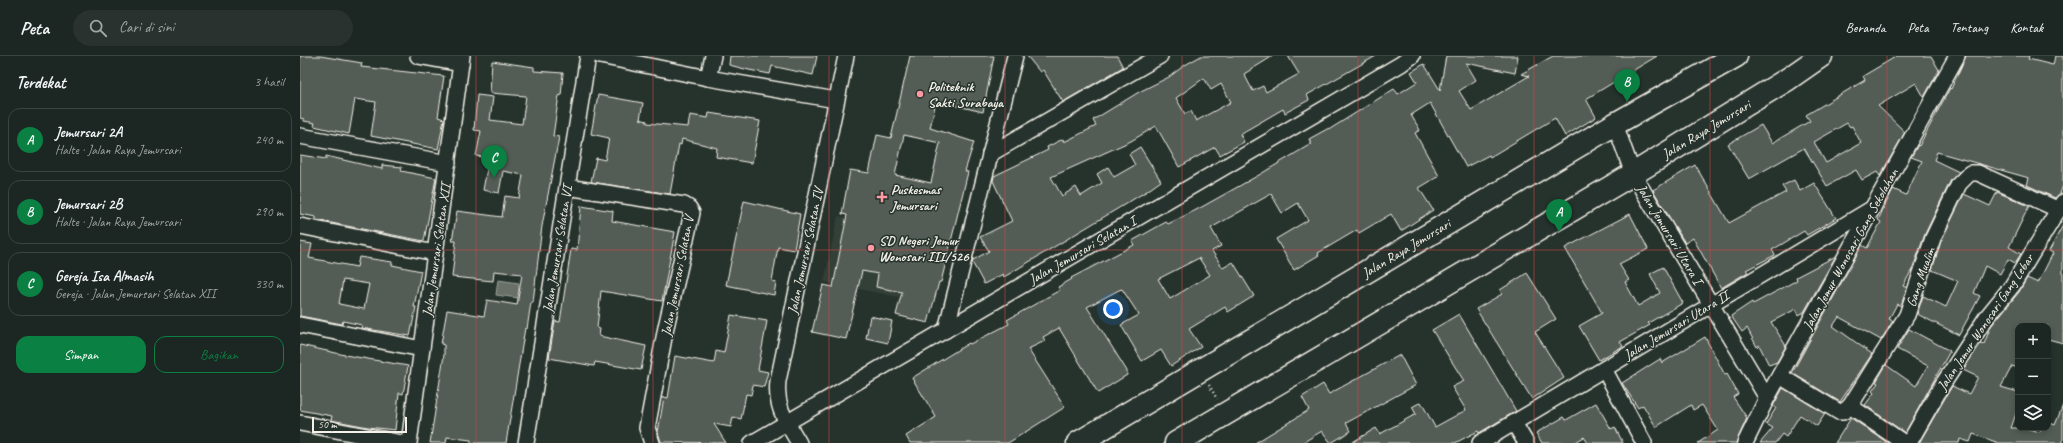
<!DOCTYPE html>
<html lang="id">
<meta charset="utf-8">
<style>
:root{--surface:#1c2622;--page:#29322f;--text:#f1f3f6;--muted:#a0a5a5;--line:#3a4340;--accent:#0b8043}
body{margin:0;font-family:Caveat,sans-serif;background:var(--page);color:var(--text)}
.controls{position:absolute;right:12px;bottom:12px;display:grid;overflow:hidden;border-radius:8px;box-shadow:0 2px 6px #0003}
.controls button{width:36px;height:36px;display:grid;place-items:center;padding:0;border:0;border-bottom:1px solid var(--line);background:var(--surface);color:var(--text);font:20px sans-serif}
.scale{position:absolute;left:12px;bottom:10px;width:95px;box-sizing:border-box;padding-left:4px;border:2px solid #f4f1e8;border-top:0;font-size:11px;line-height:14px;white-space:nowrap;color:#f4f1e8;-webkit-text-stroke:3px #26332d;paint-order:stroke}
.you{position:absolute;left:813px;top:253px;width:14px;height:14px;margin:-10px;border:3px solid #fff;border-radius:50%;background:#1a73e8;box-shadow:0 0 0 6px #1a73e833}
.badge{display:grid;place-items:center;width:26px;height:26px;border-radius:50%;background:var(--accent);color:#fff;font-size:13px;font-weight:700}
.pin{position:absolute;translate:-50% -33px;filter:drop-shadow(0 1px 2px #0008)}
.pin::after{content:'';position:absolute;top:21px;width:14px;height:12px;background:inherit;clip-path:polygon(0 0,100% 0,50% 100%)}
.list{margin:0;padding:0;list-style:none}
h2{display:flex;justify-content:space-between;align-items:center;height:52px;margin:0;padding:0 16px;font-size:17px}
h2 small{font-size:13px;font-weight:400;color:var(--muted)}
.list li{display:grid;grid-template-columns:26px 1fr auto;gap:12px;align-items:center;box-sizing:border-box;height:64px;margin:0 8px 8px;padding:0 8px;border:1px solid var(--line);border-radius:12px}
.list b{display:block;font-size:15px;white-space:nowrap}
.list p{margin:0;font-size:13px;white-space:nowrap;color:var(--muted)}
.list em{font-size:13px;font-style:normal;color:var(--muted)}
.actions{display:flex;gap:8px;padding:12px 16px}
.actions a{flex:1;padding:9px 0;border:1px solid var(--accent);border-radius:12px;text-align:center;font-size:14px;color:var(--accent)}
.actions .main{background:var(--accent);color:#fff}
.icon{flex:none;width:22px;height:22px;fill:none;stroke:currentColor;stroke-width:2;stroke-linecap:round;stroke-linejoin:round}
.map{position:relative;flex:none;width:1763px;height:387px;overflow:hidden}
header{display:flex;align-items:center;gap:24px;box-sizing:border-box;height:56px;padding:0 20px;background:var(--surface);border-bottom:1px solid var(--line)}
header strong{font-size:19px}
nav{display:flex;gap:22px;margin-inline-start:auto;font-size:14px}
.search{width:280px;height:36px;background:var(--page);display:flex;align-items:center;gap:10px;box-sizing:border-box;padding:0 14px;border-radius:22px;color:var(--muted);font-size:15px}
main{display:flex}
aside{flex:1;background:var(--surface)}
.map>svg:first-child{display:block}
.built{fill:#333f39}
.water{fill:#676f68;stroke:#9fa39b}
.building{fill:#525c55;stroke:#f4f1e8;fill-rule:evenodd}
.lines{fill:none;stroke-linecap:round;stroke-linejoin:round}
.street-casing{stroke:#f4f1e8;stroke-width:18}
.primary-casing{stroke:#f4f1e8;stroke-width:25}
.path{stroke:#f4f1e8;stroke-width:2.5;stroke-dasharray:1 3;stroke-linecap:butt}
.street{stroke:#26332d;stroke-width:15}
.primary{stroke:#26332d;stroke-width:22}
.grid{fill:none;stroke:#da4645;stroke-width:1;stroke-opacity:0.55}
.poi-dot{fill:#ff9aa2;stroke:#26332d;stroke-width:1.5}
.labels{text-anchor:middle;stroke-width:3;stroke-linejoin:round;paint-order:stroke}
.poi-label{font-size:14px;font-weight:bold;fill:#f4f1e8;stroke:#26332d;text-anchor:start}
.street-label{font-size:14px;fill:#f4f1e8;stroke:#26332d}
</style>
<header>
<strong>Peta</strong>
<div class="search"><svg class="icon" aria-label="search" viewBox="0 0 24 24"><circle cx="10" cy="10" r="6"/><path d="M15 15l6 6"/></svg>Cari di sini</div>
<nav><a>Beranda</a><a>Peta</a><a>Tentang</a><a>Kontak</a></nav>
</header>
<main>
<aside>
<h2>Terdekat<small>3 hasil</small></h2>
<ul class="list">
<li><span class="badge">A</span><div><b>Jemursari 2A</b><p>Halte · Jalan Raya Jemursari</p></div><em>240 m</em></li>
<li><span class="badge">B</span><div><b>Jemursari 2B</b><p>Halte · Jalan Raya Jemursari</p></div><em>290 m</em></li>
<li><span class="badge">C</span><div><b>Gereja Isa Almasih</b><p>Gereja · Jalan Jemursari Selatan XII</p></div><em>330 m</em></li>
</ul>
<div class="actions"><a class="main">Simpan</a><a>Bagikan</a></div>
</aside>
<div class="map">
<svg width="1763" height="387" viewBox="0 0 1763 387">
<rect width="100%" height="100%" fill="#26332d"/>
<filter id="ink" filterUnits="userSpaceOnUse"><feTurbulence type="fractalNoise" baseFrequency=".025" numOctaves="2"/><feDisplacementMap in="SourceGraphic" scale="8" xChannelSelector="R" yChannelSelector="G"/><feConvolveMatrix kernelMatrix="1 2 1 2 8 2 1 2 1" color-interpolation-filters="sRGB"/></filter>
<g filter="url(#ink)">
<polygon class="built" points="538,160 585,167 605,213 599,241 524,226"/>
<polygon class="water" points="198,224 219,227 218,242 196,239"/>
<g class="building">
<polygon points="0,0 20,0 62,7 61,11 144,20 138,61 144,63 138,93 71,80 76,46 55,43 49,78 14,70 15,67 4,65 4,63 0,62"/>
<polygon points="430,0 517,0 513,19 472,10 470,18 449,14 429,9"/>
<path d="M 610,0 L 694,0 L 683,56 L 636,45 L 630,72 L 674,86 L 665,115 L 668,116 L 641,226 L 639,226 L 628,267 L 596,259 L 602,236 L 576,231 L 578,218 L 562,215 L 546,283 L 512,276 L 523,229 L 533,231 L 547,159 L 542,158 L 550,114 L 569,117 L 577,79 L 591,82 ZM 604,79 L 640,87 L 631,127 L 595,119 Z"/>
<polygon points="727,0 817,0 823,11 763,46 743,14 740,16"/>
<path d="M 901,0 L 973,0 L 944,18 L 953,35 L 963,30 L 966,36 L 999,18 L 988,0 L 1076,0 L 1007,39 L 1009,44 L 985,57 L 983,53 L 940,78 L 944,86 L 920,99 L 915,91 L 879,111 L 856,70 L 831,85 L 751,121 L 762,140 L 776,131 L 781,140 L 802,127 L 797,118 L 808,111 L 814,121 L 835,109 L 829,98 L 840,91 L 861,125 L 847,135 L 704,221 L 703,218 L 684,228 L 672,206 L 673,204 L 689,195 L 680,181 L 712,165 L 693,125 L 694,120 L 748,94 L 747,91 L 763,83 L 764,86 L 796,70 L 793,64 L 839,36 L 869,21 L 885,9 ZM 904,22 L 911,34 L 921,28 L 931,46 L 896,65 L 891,55 L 885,58 L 876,42 Z"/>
<path d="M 1146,0 L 1218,0 L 1215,17 L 1166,7 L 1176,24 L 1159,35 L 1171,54 L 1229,20 L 1221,18 L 1253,0 L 1357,0 L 1286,43 L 1296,61 L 1265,80 L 1255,62 L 1190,101 L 1189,99 L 1166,111 L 1130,47 L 1111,59 L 1120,74 L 1115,77 L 1139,120 L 1119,132 L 1133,154 L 1101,175 L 1091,158 L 1059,177 L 1057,174 L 1018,197 L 1019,199 L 994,214 L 976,183 L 1008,164 L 998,147 L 982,157 L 971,138 L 911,172 L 921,190 L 912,195 L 923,212 L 933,206 L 954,240 L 928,256 L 925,251 L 889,273 L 901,291 L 871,310 L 861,294 L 842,305 L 821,269 L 839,259 L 822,233 L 819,234 L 787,251 L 827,315 L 827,319 L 798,337 L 759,272 L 743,281 L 745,285 L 728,293 L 765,351 L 708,387 L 610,387 L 606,380 L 636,361 L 612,322 L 669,287 L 670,288 L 709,268 L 707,264 L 760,234 L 758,231 L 772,223 L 771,222 L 834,189 L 832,185 L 866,166 L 868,168 L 900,152 L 959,119 L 1011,88 L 1009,83 L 1029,72 L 1030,73 L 1094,33 L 1098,38 L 1117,26 L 1111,16 L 1124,8 L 1140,34 ZM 899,202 L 910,219 L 870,243 L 858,223 Z"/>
<path d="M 1597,0 L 1631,0 L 1639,14 L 1624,41 L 1616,27 L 1578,50 L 1605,76 L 1580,120 L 1577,116 L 1562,124 L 1556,114 L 1527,130 L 1504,92 L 1449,123 L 1428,88 L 1461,69 L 1472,87 L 1510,65 L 1506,59 L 1565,24 L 1563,20 ZM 1547,67 L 1550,71 L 1552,70 L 1561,87 L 1526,107 L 1514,86 Z"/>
<polygon points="1666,0 1729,0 1728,3 1753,9 1755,0 1763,0 1763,129 1760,138 1755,142 1727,129 1729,122 1637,96 1634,104 1659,116 1651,124 1625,178 1613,212 1603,230 1607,232 1601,250 1597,248 1589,263 1593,265 1581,284 1539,261 1533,270 1572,298 1540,346 1492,317 1562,189 1567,192 1581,166 1578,164 1593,133 1606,139 1622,105 1611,101 1618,89 1619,90 1650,32 1651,33"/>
<polygon points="192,5 234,11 234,15 263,17 261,40 259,39 253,80 259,81 242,170 233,246 231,246 227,273 225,272 206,387 171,387 171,384 147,381 146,387 130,387 144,299 144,289 141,288 147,254 184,260 187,244 217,249 222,218 194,215 193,225 152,221 156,185 152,185 157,155 202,161 205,140 219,142 223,119 203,115 199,137 183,134 189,102 176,100 181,75 174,74 177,39 193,41 190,64 222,68 226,40 190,37"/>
<polygon points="298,39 343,47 340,63 347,65 347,67 388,71 390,59 408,62 409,57 460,65 452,107 416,101 417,92 382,83 381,89 379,88 370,138 291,126 296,102 305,104 309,82 291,78"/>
<polygon points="0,99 26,103 26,100 82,113 82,109 102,111 101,115 136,122 124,185 16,164 16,161 0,158"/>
<polygon points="1395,109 1429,167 1486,136 1482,130 1494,124 1500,135 1514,127 1536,162 1507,179 1504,175 1472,194 1475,199 1446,214 1448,216 1421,232 1393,182 1385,187 1353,134"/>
<polygon points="1697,136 1729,150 1709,191 1721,198 1715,207 1708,203 1700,218 1685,210 1674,237 1680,240 1659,279 1617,258 1623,240 1646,251 1658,225 1632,214 1641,185 1664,138 1690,150"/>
<polygon points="444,145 500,158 494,194 478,191 472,225 476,226 474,239 426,229"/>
<polygon points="281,150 313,155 312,165 375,176 362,245 301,235 297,272 300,273 299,280 346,290 341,314 295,306 294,310 249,302 255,265 260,266 271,193 277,194"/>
<polygon points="1330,158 1348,193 1319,208 1329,224 1325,226 1338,250 1360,237 1350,218 1363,211 1383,247 1348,267 1350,269 1320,286 1323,290 1299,304 1279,270 1302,257 1265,192"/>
<polygon points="1763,169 1763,287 1748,283 1748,270 1718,270 1718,312 1712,310 1701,331 1718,336 1718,352 1711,372 1725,372 1740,376 1741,372 1748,372 1748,366 1755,369 1763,349 1763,387 1699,387 1673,378 1670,386 1660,383 1659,387 1619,387 1652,330 1669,338 1678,321 1663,314 1681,287 1684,288 1691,270 1719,236 1727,222 1738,227 1753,197 1749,195"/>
<path d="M 0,186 L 12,188 L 9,202 L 57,211 L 59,201 L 92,206 L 92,209 L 121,215 L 114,251 L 116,251 L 110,280 L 61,272 L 62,269 L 43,265 L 42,268 L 0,260 ZM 43,224 L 69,228 L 64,253 L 39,248 Z"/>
<polygon points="1536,200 1504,256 1499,259 1496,253 1471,266 1486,290 1477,306 1469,309 1459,289 1457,291 1447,272 1442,276 1431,260 1452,246 1453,248 1479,234 1497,224 1496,221"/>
<polygon points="1227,217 1256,263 1235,276 1264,322 1232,343 1176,253 1202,238 1200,234"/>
<polygon points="1159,258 1216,355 1179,377 1178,375 1155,387 1051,387 1076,372 1080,378 1116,358 1112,351 1121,346 1135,371 1166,354 1152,331 1164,325 1132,274"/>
<polygon points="431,259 467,265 458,314 468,316 464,331 453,329 451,339 446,338 441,363 433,361 431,371 414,368 426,387 361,386 358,376 364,341 368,342 375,300 414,307 416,295 424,297"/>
<polygon points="570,260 592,265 588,287 566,282"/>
<polygon points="1609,273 1650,295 1605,377 1565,349 1574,337 1572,335 1578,327 1576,326 1586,309 1616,330 1628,310 1597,293"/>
<polygon points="1405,281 1425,319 1427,318 1438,338 1433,341 1447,362 1436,387 1398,387 1418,374 1402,349 1393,354 1391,349 1356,371 1343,349 1338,352 1322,327 1360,303 1362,307"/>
<polygon points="0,289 45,299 108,310 103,338 99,337 95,374 68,371 31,364 32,360 0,354"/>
<polygon points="1100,299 1116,329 1046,367 1051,375 1031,387 1022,375 1002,387 955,387 1009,354 1002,341 1023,328 1029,338"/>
<polygon points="1483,332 1525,358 1517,370 1500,359 1486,381 1482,378 1475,387 1460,387 1473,372 1466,368 1476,352 1473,350"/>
<polygon points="1296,347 1311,373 1315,371 1323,387 1288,387 1284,381 1274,387 1242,387 1236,377 1264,361 1266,364"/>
<polygon points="1551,362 1588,387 1535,387"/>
</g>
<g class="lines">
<g class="street-casing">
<g id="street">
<polyline points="118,0 161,8"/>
<polyline points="300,0 408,22 536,44"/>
<polyline points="408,22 413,0"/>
<polyline points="1315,68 1333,118 1467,342"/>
<polyline points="0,80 148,107"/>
<polyline points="690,98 860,0"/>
<polyline points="267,131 384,149 389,152 392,157 366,271 347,372 352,387"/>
<polyline points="0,170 135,197"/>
<polyline points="0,269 122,293"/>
<polyline points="646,274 715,0"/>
<polyline points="1304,313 1344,387"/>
<polyline points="1480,320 1539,356 1543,356 1550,350"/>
<polyline points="0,367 102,387"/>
<polyline points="1214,367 1226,387"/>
<polyline points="109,387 162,0"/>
<polyline points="226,387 288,0"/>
<polyline points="452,387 1101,8 1112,0"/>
<path d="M 499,387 C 486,365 475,351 478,325 L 546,0"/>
<polyline points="1180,387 1573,152"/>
<polyline points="1445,387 1467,342 1657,0"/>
<polyline points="1604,387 1550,350 1607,259 1633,182 1659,128 1670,117 1678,117 1759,154"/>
<polyline points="1609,387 1641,331 1686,262 1712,230 1763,146"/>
</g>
</g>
<g class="primary-casing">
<g id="primary">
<polyline points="778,387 1315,68 1436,0"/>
<polyline points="876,387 1333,118 1488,23 1521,0"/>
</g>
</g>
<polyline class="path" points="909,329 917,343"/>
<use href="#street" class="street"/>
<use href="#primary" class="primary"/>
</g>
</g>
<path class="grid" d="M 176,0 L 176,387M 353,0 L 353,387M 529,0 L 529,387M 705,0 L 705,387M 882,0 L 882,387M 1058,0 L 1058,387M 1234,0 L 1234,387M 1410,0 L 1410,387M 1587,0 L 1587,387M 0,194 L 1763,194"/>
<g class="poi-dot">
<circle cx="620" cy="38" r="4"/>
<path d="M580 135h4v4h4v4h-4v4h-4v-4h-4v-4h4z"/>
<circle cx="571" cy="192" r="4"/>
</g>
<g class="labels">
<g class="poi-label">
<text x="628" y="35">Politeknik<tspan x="628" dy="16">Sakti Surabaya</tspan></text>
<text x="591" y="138">Puskesmas<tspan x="591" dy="16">Jemursari</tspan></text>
<text x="579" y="189">SD Negeri Jemur<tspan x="579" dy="16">Wonosari III/526</tspan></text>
</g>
<g class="street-label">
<text transform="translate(1406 73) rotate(-31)" y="5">Jalan Raya Jemursari</text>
<text transform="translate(1370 178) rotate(59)" y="5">Jalan Jemursari Utara I</text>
<text transform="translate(1106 192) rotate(-31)" y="5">Jalan Raya Jemursari</text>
<text transform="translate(257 193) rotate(-81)" y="5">Jalan Jemursari Selatan VI</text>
<text transform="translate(1550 193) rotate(-61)" y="5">Jalan Jemur Wonosari Gang Sekolahan</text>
<text transform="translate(136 194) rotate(-82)" y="5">Jalan Jemursari Selatan XII</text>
<text transform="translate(782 194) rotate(-30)" y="5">Jalan Jemursari Selatan I</text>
<text transform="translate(505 195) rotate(-78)" y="5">Jalan Jemursari Selatan IV</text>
<text transform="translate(377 220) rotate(-79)" y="5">Jalan Jemursari Selatan V</text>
<text transform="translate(1620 221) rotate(-71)" y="5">Gang Mualim</text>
<text transform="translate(1685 266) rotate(-56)" y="5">Jalan Jemur Wonosari Gang Lebar</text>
<text transform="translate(1376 269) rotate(-31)" y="5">Jalan Jemursari Utara II</text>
</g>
</g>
</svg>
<div class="controls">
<button>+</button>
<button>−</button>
<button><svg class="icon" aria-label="layers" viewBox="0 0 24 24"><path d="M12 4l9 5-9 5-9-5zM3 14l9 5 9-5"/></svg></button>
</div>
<div class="scale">50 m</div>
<div class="you"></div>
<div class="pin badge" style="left:1259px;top:176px">A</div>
<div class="pin badge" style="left:1327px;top:46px">B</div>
<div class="pin badge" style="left:194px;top:122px">C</div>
</div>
</main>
